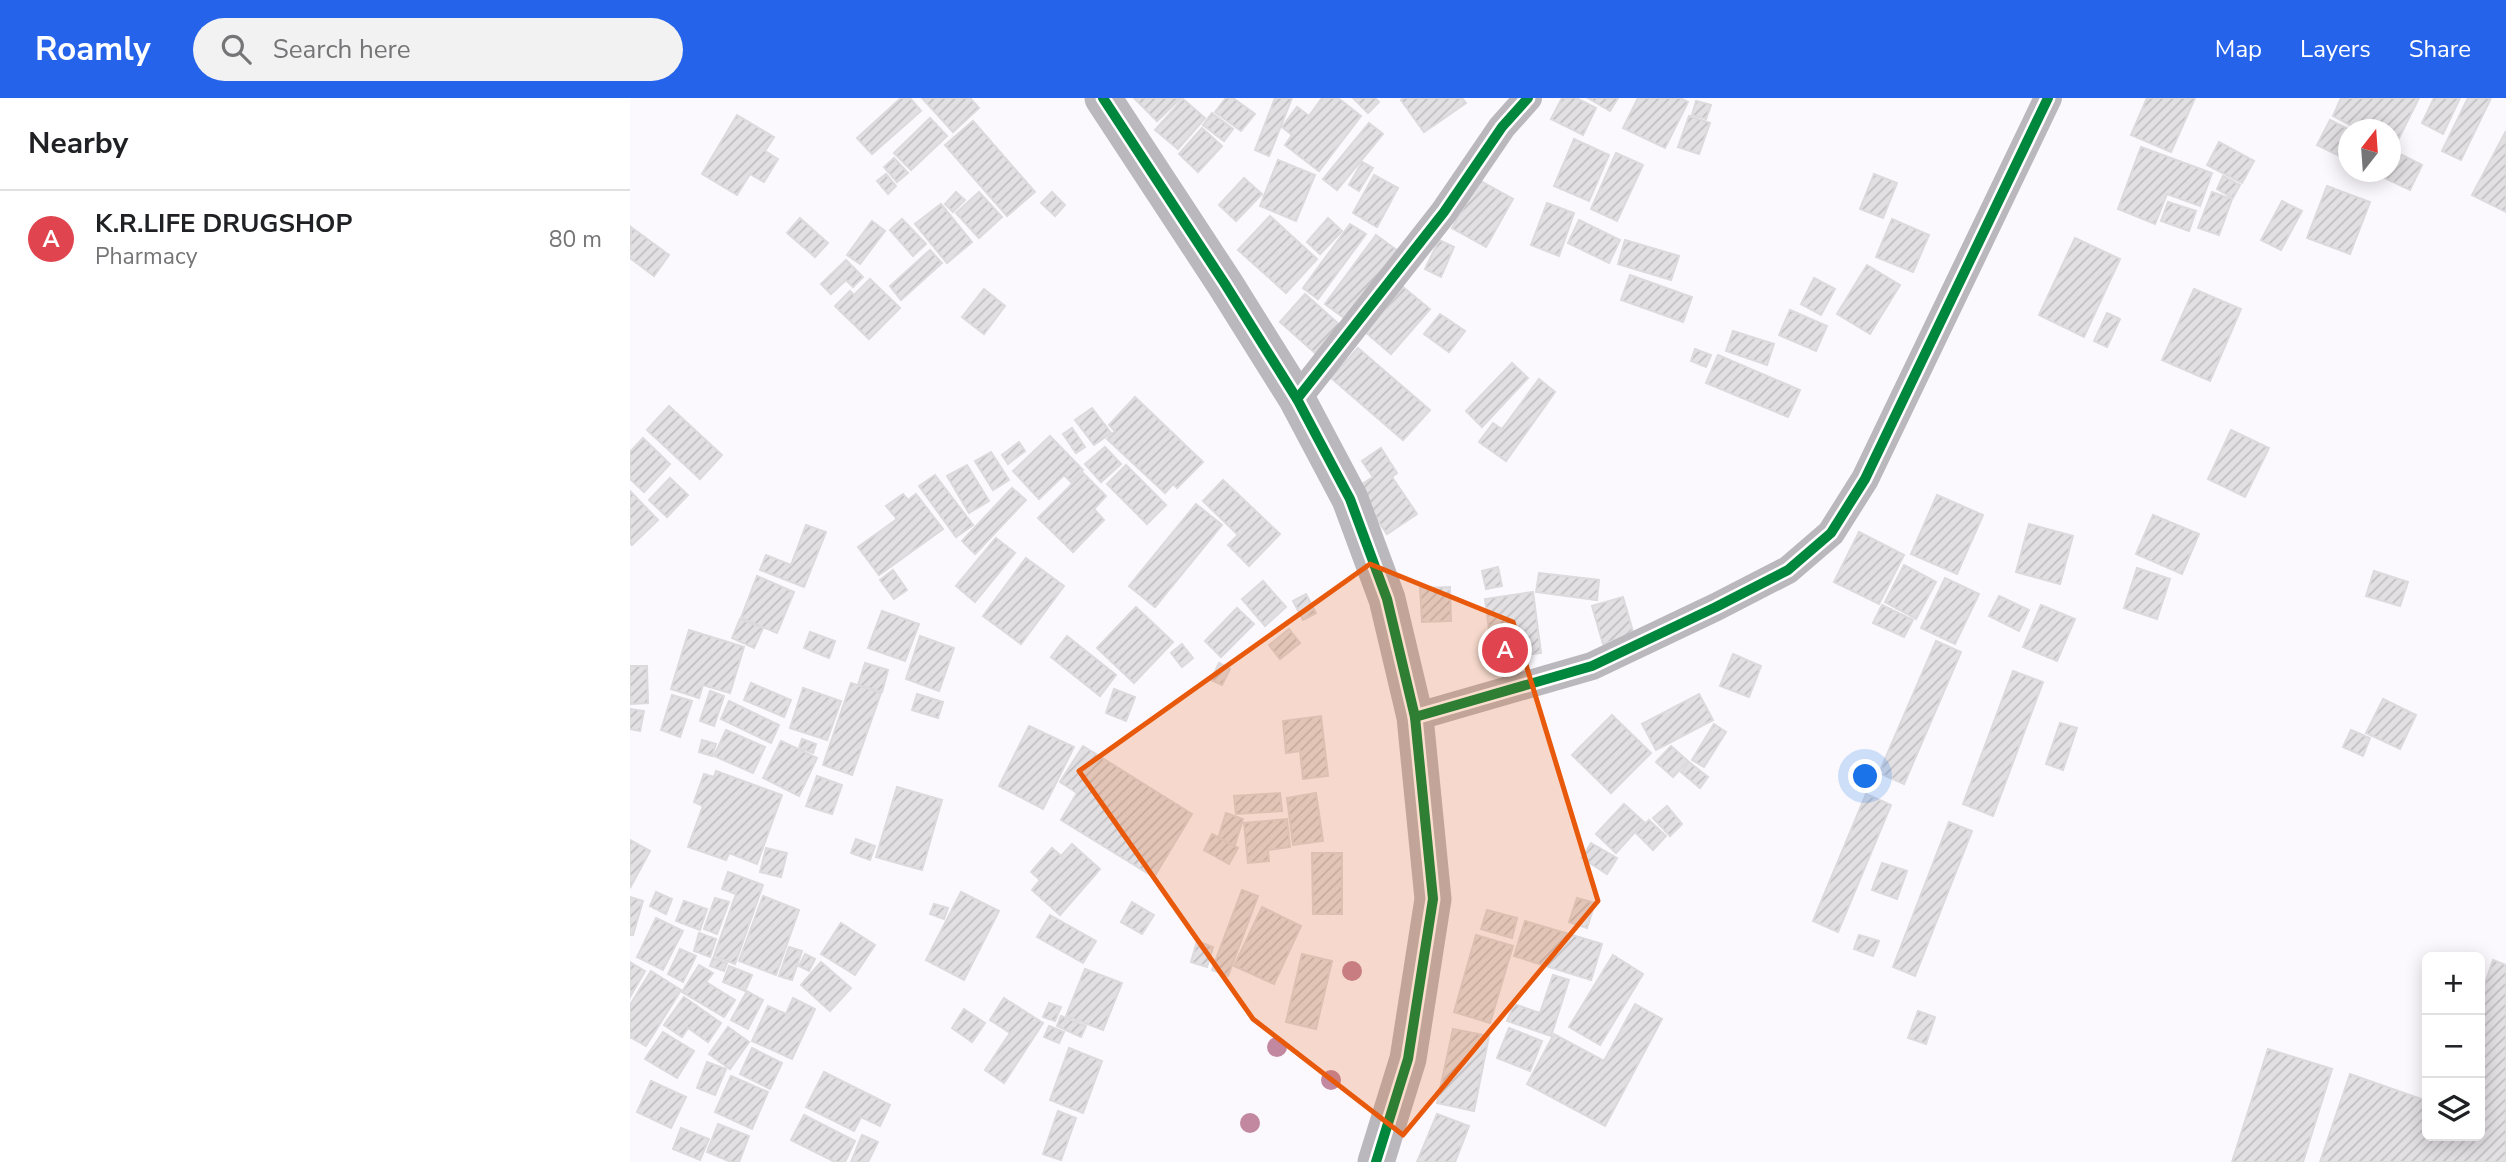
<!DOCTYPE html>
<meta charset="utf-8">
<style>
:root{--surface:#fff;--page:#f2f2f2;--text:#202124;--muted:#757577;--line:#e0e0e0;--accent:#2563eb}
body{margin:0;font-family:"Nunito Sans",sans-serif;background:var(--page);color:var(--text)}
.controls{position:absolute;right:21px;bottom:21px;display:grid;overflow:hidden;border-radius:10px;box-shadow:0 4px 18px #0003}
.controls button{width:63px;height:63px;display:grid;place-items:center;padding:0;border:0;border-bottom:2px solid var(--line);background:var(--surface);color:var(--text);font:35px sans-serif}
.compass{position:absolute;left:1708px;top:21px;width:63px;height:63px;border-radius:50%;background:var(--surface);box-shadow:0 4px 18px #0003;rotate:17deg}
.you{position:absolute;left:1236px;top:679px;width:24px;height:24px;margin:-18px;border:5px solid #fff;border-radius:50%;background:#1a73e8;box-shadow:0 0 0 10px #1a73e833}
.badge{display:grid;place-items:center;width:46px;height:46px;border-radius:50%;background:var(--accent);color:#fff;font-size:23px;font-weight:700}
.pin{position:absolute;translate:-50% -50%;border:4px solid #fff;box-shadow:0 2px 7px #0006}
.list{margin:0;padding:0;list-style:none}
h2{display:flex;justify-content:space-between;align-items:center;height:91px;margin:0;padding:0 28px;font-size:30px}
h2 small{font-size:23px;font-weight:400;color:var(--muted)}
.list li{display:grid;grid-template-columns:46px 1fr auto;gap:21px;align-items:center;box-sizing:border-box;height:98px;padding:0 28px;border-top:2px solid var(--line)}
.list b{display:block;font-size:26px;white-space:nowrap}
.list p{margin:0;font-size:23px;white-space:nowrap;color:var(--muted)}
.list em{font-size:23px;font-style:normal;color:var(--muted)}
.icon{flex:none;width:38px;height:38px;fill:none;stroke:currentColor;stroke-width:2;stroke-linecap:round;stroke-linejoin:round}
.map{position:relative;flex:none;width:1876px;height:1064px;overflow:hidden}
header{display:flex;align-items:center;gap:42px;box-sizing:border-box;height:98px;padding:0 35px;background:var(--accent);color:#fff}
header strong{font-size:33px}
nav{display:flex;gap:38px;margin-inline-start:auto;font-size:24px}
.search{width:490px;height:63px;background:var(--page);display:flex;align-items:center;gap:18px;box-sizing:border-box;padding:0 24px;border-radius:38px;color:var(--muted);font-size:26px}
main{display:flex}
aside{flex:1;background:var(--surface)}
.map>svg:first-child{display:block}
.building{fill:url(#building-hatch);stroke:#dddade;stroke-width:2}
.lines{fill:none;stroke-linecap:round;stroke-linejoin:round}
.minor{stroke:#bab8bc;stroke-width:28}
.tertiary{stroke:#bab8bc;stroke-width:37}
.cycleway-casing{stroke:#fff;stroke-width:15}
.cycleway{stroke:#00873e;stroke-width:10}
.tree{fill:#c1889f}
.marked{fill:#e8590c;fill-opacity:0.2;stroke:#e8590c;stroke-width:5;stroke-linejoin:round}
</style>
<header>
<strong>Roamly</strong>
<div class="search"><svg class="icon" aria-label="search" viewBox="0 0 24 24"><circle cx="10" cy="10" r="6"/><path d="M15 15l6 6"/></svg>Search here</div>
<nav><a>Map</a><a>Layers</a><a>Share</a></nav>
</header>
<main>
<aside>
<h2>Nearby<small></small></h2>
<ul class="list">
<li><span class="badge" style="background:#e0444e">A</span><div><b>K.R.LIFE DRUGSHOP</b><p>Pharmacy</p></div><em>80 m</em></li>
</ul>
</aside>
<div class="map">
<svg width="1876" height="1064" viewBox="0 0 1876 1064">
<defs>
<pattern id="building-hatch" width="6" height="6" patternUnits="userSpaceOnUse" patternTransform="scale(1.75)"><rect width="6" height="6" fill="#e3e0e3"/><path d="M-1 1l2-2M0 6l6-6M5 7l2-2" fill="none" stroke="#c2bfc2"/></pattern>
</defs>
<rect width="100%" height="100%" fill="#fbf9fd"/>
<g class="building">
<polygon points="271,0 280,0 291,13 242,56 227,40"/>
<polygon points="292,0 340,0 349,10 323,34"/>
<polygon points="504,0 551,0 527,23"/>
<polygon points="596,0 603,0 625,16 611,33 585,14"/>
<polygon points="645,0 662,0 639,58 625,52"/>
<polygon points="692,0 708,0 731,18 689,73 655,47 662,37 652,29 667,9 679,18"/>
<polygon points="723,0 745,0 749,4 738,15"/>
<polygon points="774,0 832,0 836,5 794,34 771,2"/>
<polygon points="932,0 946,0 966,10 953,37 921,21"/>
<polygon points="958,0 988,0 980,13"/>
<polygon points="1008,0 1050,0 1058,4 1035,50 993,30"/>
<polygon points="1517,0 1565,0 1541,54 1501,37"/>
<polygon points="1711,0 1789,0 1765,48 1760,46 1760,32 1730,32 1703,18"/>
<polygon points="1804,0 1830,0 1813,36 1792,25"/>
<polygon points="1838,0 1861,0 1831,62 1812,53"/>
<polygon points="553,1 575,20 548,51 525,32"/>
<polygon points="1066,3 1081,7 1076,21 1062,17"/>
<polygon points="582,15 603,31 594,43 573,27"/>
<polygon points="107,17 144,39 135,53 148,61 134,84 120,76 107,97 72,76"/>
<polygon points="1059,18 1080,25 1069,56 1048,49"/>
<polygon points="300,20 317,38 281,72 264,55"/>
<polygon points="1700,22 1720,32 1718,62 1687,47"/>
<polygon points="343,23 405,94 377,118 315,47"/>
<polygon points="739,25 753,36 707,92 693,81"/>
<polygon points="572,30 592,48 568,74 549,56"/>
<polygon points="1876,33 1876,114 1842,97"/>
<polygon points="944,41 979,57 959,103 924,88"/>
<polygon points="1589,44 1624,63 1612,85 1577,67"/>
<polygon points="1511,49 1582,75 1570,108 1537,96 1525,126 1488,111"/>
<polygon points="1760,51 1792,67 1780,92 1742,74 1760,74"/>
<polygon points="986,55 1013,67 987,123 961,111"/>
<polygon points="264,60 278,75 267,84 254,69"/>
<polygon points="648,62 685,77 666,123 630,108"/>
<polygon points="732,64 743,70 729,93 719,87"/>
<polygon points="256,76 266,88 258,96 247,83"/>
<polygon points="1244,76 1267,85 1253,120 1230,111"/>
<polygon points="744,77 768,90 747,129 723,115"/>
<polygon points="1593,78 1610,87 1603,100 1587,91"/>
<polygon points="614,80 632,96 606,123 589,107"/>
<polygon points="849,82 883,101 856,149 822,130"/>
<polygon points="1697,88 1740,104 1720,156 1677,140"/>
<polygon points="326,94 335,102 323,114 315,106"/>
<polygon points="349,94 372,119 349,140 326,115"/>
<polygon points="422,94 435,107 425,118 411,105"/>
<polygon points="1582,94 1602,101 1589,137 1568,130"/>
<polygon points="1652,103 1672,113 1651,152 1631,142"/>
<polygon points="1538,104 1566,113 1559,133 1531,123"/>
<polygon points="917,105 944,115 929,158 901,147"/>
<polygon points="311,106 342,144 317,165 285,126"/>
<polygon points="640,118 687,161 656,195 608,152"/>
<polygon points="170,120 198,145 185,159 157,135"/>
<polygon points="698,120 712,133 690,156 677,144"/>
<polygon points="272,121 296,146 283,158 260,132"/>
<polygon points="1262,121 1299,137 1283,174 1246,159"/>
<polygon points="949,122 990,142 979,165 938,145"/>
<polygon points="242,123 255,133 230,166 217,157"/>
<polygon points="720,126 736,136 688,201 673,190"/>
<polygon points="1,129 39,157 24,178 0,160"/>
<polygon points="746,137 768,153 717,222 695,206"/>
<polygon points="1445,140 1490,161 1454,239 1409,217"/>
<polygon points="809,142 824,149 811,179 795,171"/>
<polygon points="995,142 1049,158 1041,182 988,166"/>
<polygon points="300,152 312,165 271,202 260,188"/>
<polygon points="216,162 233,179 223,189 216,182 201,196 191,186"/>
<polygon points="1237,167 1270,187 1240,236 1207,216"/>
<polygon points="1000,177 1062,199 1053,224 991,202"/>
<polygon points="1184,180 1205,191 1191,217 1171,206"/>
<polygon points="240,181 270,210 239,241 205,208 220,193 224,197"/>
<polygon points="773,189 800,211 761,256 735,234"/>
<polygon points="354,191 375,208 354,236 332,219"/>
<polygon points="1564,191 1611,211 1580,283 1532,262"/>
<polygon points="675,196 710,227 685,255 650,224"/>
<polygon points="1160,212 1197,228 1186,253 1149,237"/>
<polygon points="1477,215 1490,221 1477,249 1464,243"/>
<polygon points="810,216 835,233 819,254 794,236"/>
<polygon points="1103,233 1144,246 1137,267 1096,253"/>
<polygon points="728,250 800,312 773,342 701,280"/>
<polygon points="1065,251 1081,257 1076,269 1061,263"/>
<polygon points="1088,257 1170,292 1158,319 1076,285"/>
<polygon points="882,265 898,280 852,329 836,313"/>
<polygon points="909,281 925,294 876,363 849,344 863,325 872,331"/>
<polygon points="505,299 573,364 547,390 543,386 535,395 477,341 485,333 479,327"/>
<polygon points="39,308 92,357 70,381 17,332"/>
<polygon points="462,310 481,335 464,347 445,322"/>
<polygon points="442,330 455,349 446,355 433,336"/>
<polygon points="1601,332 1639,350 1615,399 1578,381"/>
<polygon points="420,338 453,372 441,384 434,377 409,401 383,373"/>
<polygon points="13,340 40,366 14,394 0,381 0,354"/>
<polygon points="389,344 395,353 378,366 372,357"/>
<polygon points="475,349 491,366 471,384 455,366"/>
<polygon points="751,350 767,375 762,379 787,416 757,436 726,390 743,379 732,363"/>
<polygon points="361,354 379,382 363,392 345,363"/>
<polygon points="337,367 359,403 339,415 317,378"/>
<polygon points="496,367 536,407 517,426 477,386"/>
<polygon points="453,375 476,398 464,411 474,422 443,454 408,420"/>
<polygon points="305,377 343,427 326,439 289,388"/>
<polygon points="40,380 58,397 37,419 19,402"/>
<polygon points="593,382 650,436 619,468 598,447 608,437 573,403"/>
<polygon points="382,390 396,402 345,456 332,443"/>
<polygon points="0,393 28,422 2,447 0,445"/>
<polygon points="273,396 278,402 286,396 313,431 249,477 228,449 267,421 256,408"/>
<polygon points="1307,397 1353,417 1327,476 1281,456"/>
<polygon points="566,406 592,427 525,509 499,488"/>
<polygon points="1523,417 1569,436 1552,476 1506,456"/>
<polygon points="1399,426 1443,438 1430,486 1386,474"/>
<polygon points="176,427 196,434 174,489 130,472 136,457 161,467"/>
<polygon points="1229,434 1274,457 1249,506 1204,484"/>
<polygon points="366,440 385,455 345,504 326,488"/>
<polygon points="396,460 434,488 391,546 353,518"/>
<polygon points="1274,467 1306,484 1286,521 1255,504"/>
<polygon points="868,469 872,488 856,491 852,473"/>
<polygon points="1507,470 1540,481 1527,521 1494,510"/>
<polygon points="263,472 277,492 264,501 250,482"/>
<polygon points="1744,473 1778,484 1770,508 1736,498"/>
<polygon points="909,475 969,482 967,502 906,494"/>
<polygon points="127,478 164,494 147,535 111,520"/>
<polygon points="1315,480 1349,496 1325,546 1291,530"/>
<polygon points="633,483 656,509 635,528 612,501"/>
<polygon points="820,489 821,523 792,524 790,490"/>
<polygon points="903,494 911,555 863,562 855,501"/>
<polygon points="676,496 686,515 673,522 663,503"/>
<polygon points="1369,498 1399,512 1389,533 1359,518"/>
<polygon points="993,499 1004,537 973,546 962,508"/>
<polygon points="1252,507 1283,522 1274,539 1243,525"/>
<polygon points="1411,507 1445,521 1427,563 1393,549"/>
<polygon points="506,509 543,544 504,585 467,550"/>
<polygon points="607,510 624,526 591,559 575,543"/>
<polygon points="252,513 289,526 275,563 238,550"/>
<polygon points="110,521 133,530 124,550 102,540"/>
<polygon points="659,531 670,545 650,561 639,547"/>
<polygon points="59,532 114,549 100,595 73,587 69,600 41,591"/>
<polygon points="180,534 205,543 199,560 174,550"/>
<polygon points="290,538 324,550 309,593 276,581"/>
<polygon points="437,538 486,577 470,598 421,559"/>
<polygon points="1306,543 1331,554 1274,686 1249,675"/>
<polygon points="552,546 563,560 552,569 541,555"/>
<polygon points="1103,556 1131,568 1119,599 1090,588"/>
<polygon points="235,565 258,572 252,594 228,587"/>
<polygon points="589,565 600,571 592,587 581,582"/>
<polygon points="0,568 17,568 18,605 0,606"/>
<polygon points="1383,573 1413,584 1363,718 1333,706"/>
<polygon points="121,585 161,602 154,619 114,602"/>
<polygon points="221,585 251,595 222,677 193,667"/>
<polygon points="173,590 211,603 197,642 160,630"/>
<polygon points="484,591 505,599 496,623 476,615"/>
<polygon points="80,593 94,598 84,628 70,623"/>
<polygon points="287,596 313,604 308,620 282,612"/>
<polygon points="1069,596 1083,622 1026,652 1012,626"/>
<polygon points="42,597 62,603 50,639 31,632"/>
<polygon points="1753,601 1786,617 1770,651 1736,635"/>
<polygon points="99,603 149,627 141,645 91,621"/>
<polygon points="0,611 14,613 10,633 0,631"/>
<polygon points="982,617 1021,655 981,695 942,657"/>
<polygon points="691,618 698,678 673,681 670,653 656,655 653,623"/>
<polygon points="1430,625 1447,630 1433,672 1416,666"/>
<polygon points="1084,626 1096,634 1074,669 1062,662"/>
<polygon points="399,628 444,649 413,711 369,688"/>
<polygon points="96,632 135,649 123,675 84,658"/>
<polygon points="1721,632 1740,640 1733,658 1713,649"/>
<polygon points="172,641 186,646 183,655 169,650"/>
<polygon points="72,642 86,646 82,658 69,654"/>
<polygon points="151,643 187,660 169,698 133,680"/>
<polygon points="453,648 562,716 524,779 431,722 447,695 430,684"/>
<polygon points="1041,648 1058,663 1043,679 1026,664"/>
<polygon points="1059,664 1078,679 1070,690 1051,674"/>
<polygon points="86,673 152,697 127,766 99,755 96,762 58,749 73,708 64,704 74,676 84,679"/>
<polygon points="187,678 212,687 202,716 176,708"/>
<polygon points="267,689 312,702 292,772 246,759"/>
<polygon points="650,695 652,713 606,716 604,698"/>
<polygon points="686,695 693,743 663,747 657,700"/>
<polygon points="1236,696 1261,707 1208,834 1183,823"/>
<polygon points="994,706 1014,724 986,755 966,736"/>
<polygon points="1037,708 1052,726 1040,738 1023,720"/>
<polygon points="596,715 613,721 603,753 586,747"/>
<polygon points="657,721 660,749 638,752 639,763 618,765 614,725"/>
<polygon points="1019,722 1036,738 1023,752 1006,735"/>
<polygon points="1319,724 1342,733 1285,878 1263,869"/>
<polygon points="582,736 608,750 599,766 574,752"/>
<polygon points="226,741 245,748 240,762 221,755"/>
<polygon points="0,742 20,753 0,790"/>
<polygon points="961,745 987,760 977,776 952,760"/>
<polygon points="442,746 470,771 430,817 402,792 410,782 401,774 422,750 431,758"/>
<polygon points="136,750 157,755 151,779 130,774"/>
<polygon points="682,755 712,755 712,816 683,816"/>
<polygon points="1252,765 1277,773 1267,801 1242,792"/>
<polygon points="98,774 133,787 105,866 84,858 106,796 92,791"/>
<polygon points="612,792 628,798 598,878 582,872"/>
<polygon points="26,794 42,801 36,816 20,808"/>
<polygon points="331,794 369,813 334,882 296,862"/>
<polygon points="133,798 169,812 146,877 109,863"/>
<polygon points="0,799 13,803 3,837 0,837"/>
<polygon points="85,800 99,804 87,836 74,831"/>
<polygon points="947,800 965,805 957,830 939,824"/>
<polygon points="54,803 77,811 70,832 46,823"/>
<polygon points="502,804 524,817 512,836 491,824"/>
<polygon points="304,806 318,810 314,821 300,816"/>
<polygon points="632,809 671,828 644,886 604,868"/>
<polygon points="857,812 887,820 882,840 851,831"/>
<polygon points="420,817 466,843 453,865 407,839"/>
<polygon points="26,820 53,833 33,872 7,859"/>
<polygon points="895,823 972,846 961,882 884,858"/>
<polygon points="211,825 245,847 225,877 191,856"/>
<polygon points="69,835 86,841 80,859 64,853"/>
<polygon points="846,837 883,848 860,925 824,914"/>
<polygon points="1229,837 1249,843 1243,858 1224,851"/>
<polygon points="567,843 583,849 577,869 561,864"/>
<polygon points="159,849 172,853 162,882 149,878"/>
<polygon points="50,851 66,858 53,884 38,876"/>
<polygon points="175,856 185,861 179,873 169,868"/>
<polygon points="672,856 702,863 686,931 656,924"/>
<polygon points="983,857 1013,876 970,947 939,929"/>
<polygon points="83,860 97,865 94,873 80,868"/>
<polygon points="1863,862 1876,867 1876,1064 1690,1064 1720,976 1797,1003 1797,1038 1850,1038 1850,900"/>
<polygon points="0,864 15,873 0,899"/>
<polygon points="191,864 221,890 200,913 171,887"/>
<polygon points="69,867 83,875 76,884 105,902 94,919 52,894"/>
<polygon points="99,868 122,877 115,893 93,884"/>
<polygon points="455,871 492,885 473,932 436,918"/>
<polygon points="21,873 51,892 16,948 0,939 0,907"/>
<polygon points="923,877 939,882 921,938 877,923 884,906 910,915"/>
<polygon points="117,893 133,902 118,931 101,922"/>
<polygon points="54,899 91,925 78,944 58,930 52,939 34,927"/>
<polygon points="163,900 185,911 162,961 122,943 138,908 156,916"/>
<polygon points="374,900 413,925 374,985 355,972 380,935 360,922"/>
<polygon points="419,905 431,909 425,923 413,919"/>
<polygon points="1005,906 1032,921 975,1028 897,986 924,936 974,963"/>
<polygon points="334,911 355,925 342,944 322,930"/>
<polygon points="1288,913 1305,919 1296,946 1278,940"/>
<polygon points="431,918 456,928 451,939 427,928"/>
<polygon points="419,928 434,934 429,945 414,939"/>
<polygon points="98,929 119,944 100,971 79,956"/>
<polygon points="879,930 912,943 900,973 867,960"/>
<polygon points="823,931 859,938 844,1013 807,1005"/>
<polygon points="33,934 64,953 47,980 15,961"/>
<polygon points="122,950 152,965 140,991 110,976"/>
<polygon points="439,950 472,963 453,1015 420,1002"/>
<polygon points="1638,951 1702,971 1673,1064 1602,1064"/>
<polygon points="77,964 96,971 85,997 67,990"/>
<polygon points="194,974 260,1007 250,1028 231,1019 224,1033 176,1009"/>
<polygon points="101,978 138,994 122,1031 85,1014"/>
<polygon points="21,983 56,999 41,1030 7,1014"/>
<polygon points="428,1013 446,1020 431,1062 413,1056"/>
<polygon points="807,1016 839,1028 825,1064 787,1064"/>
<polygon points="174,1017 225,1043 215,1064 205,1064 161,1042"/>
<polygon points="88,1026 119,1038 109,1064 101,1064 77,1054"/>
<polygon points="51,1030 79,1041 70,1062 43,1051"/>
<polygon points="232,1037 248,1044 238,1064 221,1064"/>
</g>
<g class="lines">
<g class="minor">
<polyline points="667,301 814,114 872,29 898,0"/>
<polyline points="785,619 962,568 1086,509 1158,472 1201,435 1235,381 1418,0"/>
</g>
<polyline class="tertiary" points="473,0 595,186 667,301 720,401 757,501 785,619 803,801 778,961 746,1064"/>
<g class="cycleway-casing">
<g id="cycleway">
<polyline points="473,0 595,186 667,301 720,401 757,501 785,619 803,801 778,961 746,1064"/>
<polyline points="667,301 814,114 872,29 898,0"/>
<polyline points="785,619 962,568 1086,509 1158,472 1201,435 1235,381 1418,0"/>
</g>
</g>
<use href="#cycleway" class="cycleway"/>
</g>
<g class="tree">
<circle cx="722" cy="873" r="10"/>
<circle cx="647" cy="949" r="10"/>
<circle cx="701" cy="982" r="10"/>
<circle cx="620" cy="1025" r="10"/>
</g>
<path class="marked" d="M 740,466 L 883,524 L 968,803 L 773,1037 L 623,921 L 449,673 Z"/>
</svg>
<div class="controls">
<button>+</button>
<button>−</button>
<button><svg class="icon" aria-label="layers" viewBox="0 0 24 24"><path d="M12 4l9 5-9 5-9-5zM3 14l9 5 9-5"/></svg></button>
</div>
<svg class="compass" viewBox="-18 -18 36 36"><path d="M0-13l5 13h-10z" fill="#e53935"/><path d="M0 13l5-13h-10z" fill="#757577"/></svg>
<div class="you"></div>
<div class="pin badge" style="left:875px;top:552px;background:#e0444e">A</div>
</div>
</main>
